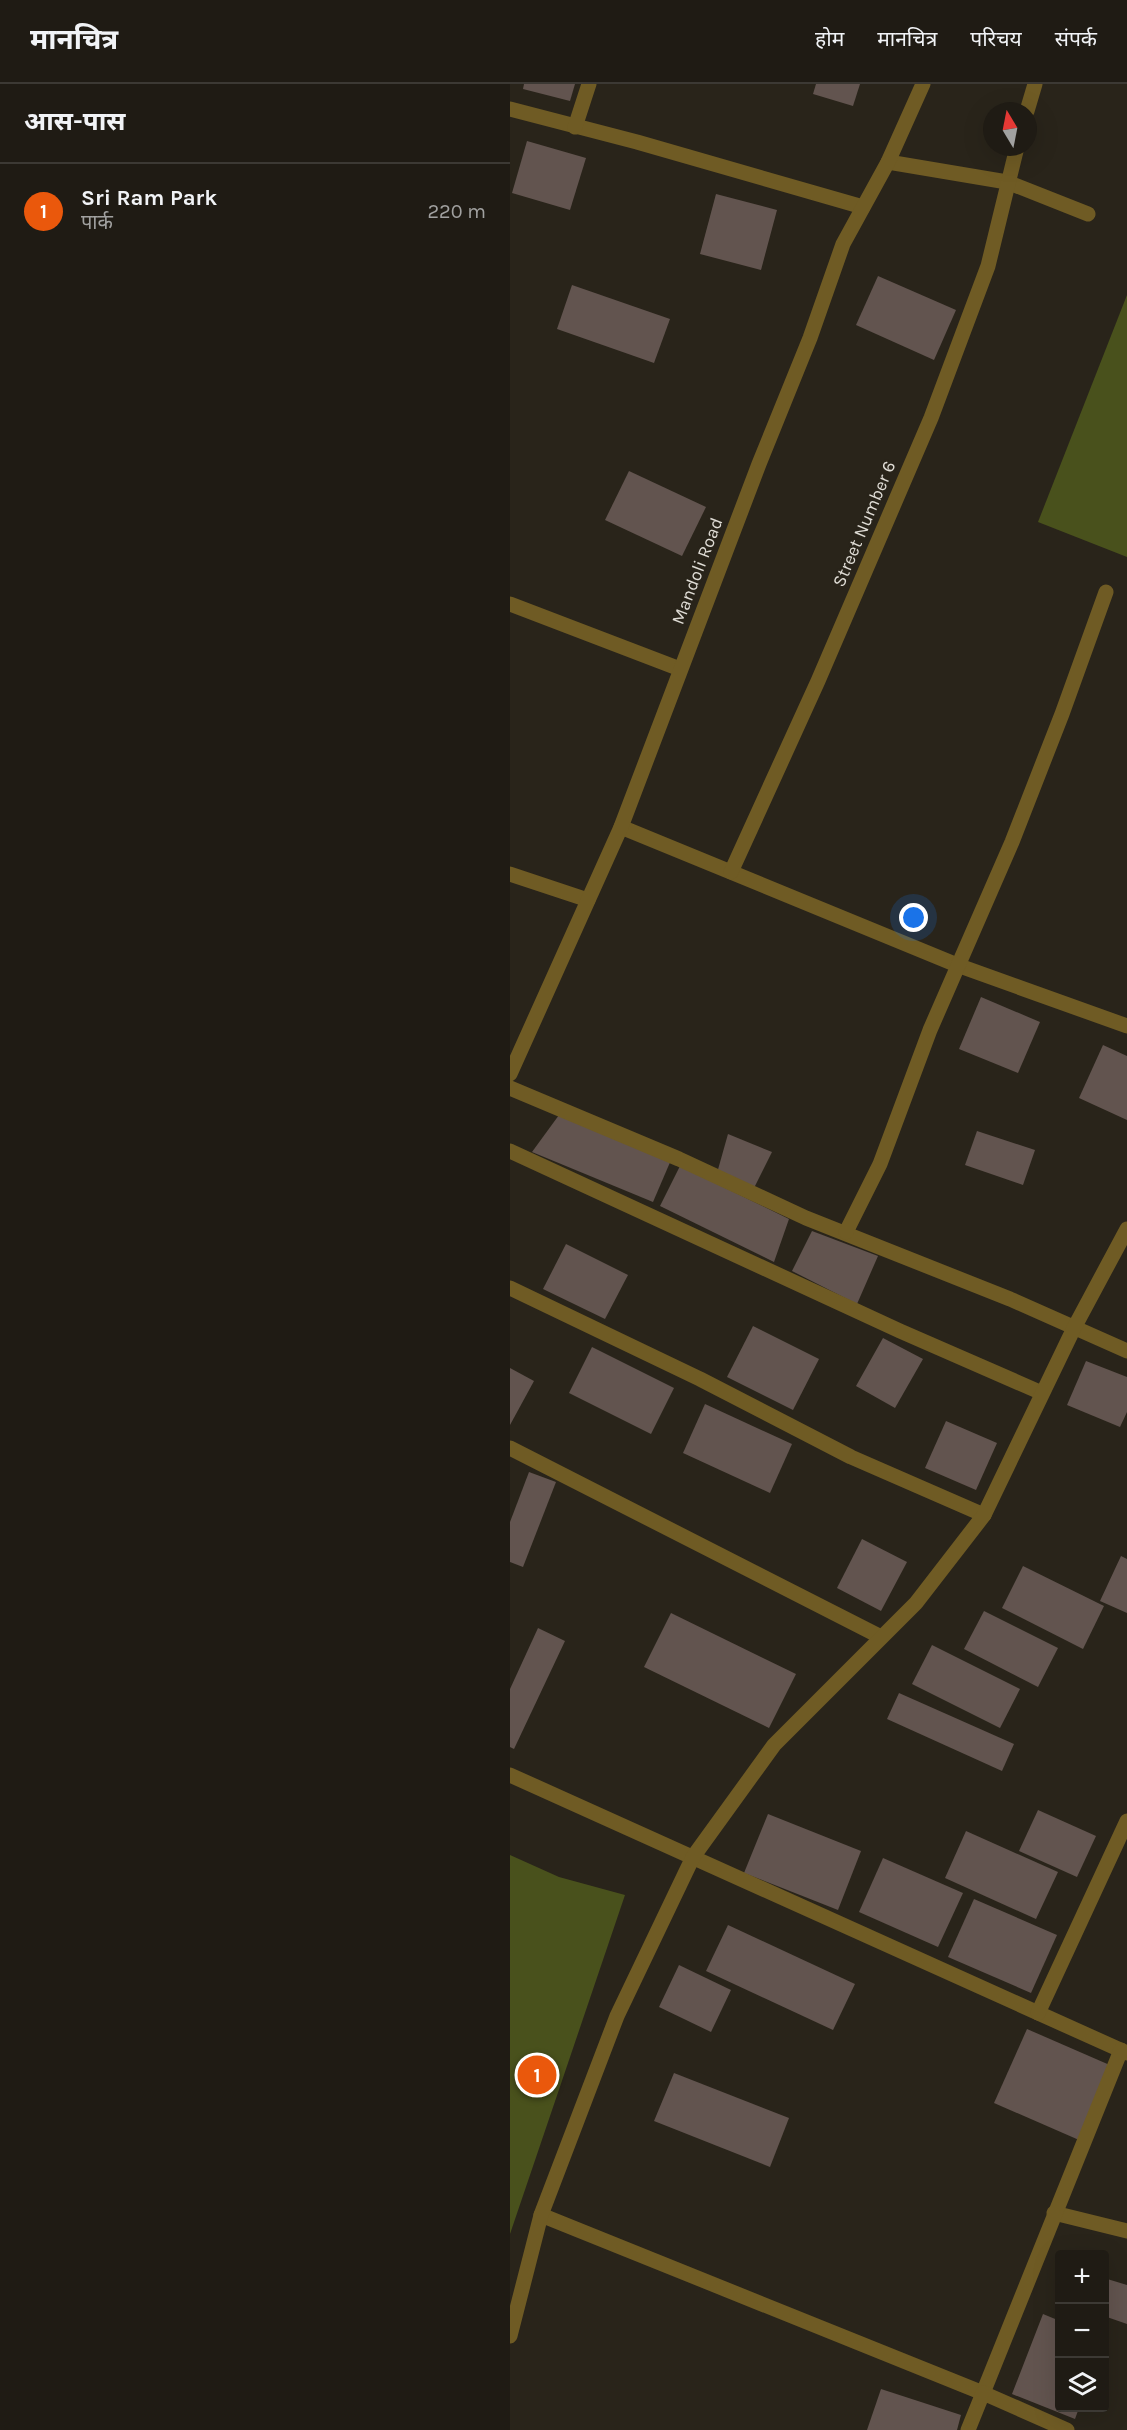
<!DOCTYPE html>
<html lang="hi">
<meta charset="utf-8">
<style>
:root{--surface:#1f1b14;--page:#27241d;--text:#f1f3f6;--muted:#a1a1a0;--line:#3c3934;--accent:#ea580c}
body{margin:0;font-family:Karla,"Noto Sans Devanagari",sans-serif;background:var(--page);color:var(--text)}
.controls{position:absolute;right:18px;bottom:18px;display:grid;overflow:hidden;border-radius:6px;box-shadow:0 6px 24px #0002}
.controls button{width:54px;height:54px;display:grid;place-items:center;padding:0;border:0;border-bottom:2px solid var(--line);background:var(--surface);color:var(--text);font:30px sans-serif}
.compass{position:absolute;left:473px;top:18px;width:54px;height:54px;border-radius:50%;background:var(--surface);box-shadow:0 6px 24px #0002;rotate:350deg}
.you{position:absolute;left:404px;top:834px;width:21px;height:21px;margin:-15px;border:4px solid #fff;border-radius:50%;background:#1a73e8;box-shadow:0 0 0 9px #1a73e833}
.badge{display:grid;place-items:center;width:39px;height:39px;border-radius:50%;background:var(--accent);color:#fff;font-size:20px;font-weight:700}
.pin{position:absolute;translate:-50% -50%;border:3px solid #fff;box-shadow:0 2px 6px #0006}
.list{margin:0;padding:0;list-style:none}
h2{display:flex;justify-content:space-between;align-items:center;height:78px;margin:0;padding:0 24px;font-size:26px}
h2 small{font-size:20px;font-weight:400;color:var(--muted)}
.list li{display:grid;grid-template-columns:39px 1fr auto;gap:18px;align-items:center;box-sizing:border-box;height:96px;padding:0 24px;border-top:2px solid var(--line)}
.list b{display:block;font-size:22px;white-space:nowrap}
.list p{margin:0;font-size:20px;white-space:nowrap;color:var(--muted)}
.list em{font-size:20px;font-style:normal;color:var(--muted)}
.icon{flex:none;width:33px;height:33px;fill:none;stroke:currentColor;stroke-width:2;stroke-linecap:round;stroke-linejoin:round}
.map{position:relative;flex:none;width:617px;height:2346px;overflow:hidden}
header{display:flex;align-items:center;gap:36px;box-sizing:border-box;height:84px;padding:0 30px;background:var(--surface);border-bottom:2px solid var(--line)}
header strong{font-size:28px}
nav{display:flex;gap:33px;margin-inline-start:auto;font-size:21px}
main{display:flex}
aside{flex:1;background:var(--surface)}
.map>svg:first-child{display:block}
.green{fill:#49511c}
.building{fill:#62544f}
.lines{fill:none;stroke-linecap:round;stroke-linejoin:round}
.minor{stroke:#6f5b24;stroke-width:15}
.labels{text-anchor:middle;stroke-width:4.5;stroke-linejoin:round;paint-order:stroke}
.street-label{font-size:18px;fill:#e0ddd6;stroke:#29241a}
</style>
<header>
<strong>मानचित्र</strong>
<nav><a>होम</a><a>मानचित्र</a><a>परिचय</a><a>संपर्क</a></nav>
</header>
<main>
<aside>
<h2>आस-पास<small></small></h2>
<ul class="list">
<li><span class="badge">1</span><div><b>Sri Ram Park</b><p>पार्क</p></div><em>220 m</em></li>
</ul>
</aside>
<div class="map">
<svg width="617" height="2346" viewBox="0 0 617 2346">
<rect width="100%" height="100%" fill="#29241a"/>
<g class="green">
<polygon points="617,211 617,473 528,438"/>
<polygon points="0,1771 49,1793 115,1811 0,2150"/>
</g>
<g class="building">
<polygon points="14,0 65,0 60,17 13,5"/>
<polygon points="306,0 350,0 343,22 303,10"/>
<polygon points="17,57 76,74 60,126 2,109"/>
<polygon points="206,110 267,126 251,186 190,170"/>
<polygon points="368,192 446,226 424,276 346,241"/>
<polygon points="62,201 160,235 144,279 47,245"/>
<polygon points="119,387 196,423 172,472 95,436"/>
<polygon points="471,913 530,938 508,989 449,965"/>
<polygon points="593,961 617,972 617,1036 569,1014"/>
<polygon points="49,1031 161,1076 143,1118 22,1068"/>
<polygon points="467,1047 525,1066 513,1101 455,1081"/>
<polygon points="218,1050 262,1068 243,1106 207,1089"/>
<polygon points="170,1082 279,1135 264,1178 150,1122"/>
<polygon points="302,1147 368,1172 347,1220 282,1187"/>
<polygon points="56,1160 118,1191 95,1235 33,1205"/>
<polygon points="243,1242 309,1275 283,1326 217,1293"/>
<polygon points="373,1254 413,1275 385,1324 346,1302"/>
<polygon points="82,1263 164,1304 141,1350 59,1309"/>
<polygon points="576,1277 617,1293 617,1328 610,1343 557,1321"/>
<polygon points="0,1284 24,1297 0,1341"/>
<polygon points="195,1320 282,1360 260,1409 173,1369"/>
<polygon points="436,1337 487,1359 466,1406 415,1384"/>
<polygon points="19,1388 46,1398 13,1483 0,1478 0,1438"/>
<polygon points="352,1455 397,1478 371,1527 327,1504"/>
<polygon points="611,1472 617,1475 617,1529 590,1517"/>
<polygon points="513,1482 594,1522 573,1565 492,1524"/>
<polygon points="474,1527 548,1564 528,1603 454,1565"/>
<polygon points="161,1529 286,1590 259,1644 134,1583"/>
<polygon points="28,1544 55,1557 4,1665 0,1663 0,1605"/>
<polygon points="422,1561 510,1605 490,1644 402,1600"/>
<polygon points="389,1609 504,1660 492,1687 377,1635"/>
<polygon points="528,1726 586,1752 567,1793 509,1767"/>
<polygon points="258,1730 351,1767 328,1826 234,1789"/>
<polygon points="456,1747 548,1788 526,1835 435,1794"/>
<polygon points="373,1774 453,1809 428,1863 349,1828"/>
<polygon points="464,1815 547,1851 521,1909 438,1873"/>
<polygon points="218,1841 345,1900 323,1946 196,1887"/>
<polygon points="169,1881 221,1906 201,1948 149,1923"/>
<polygon points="517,1945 602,1982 569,2056 484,2019"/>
<polygon points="164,1989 279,2034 260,2083 144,2037"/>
<polygon points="594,2194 617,2201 617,2240 594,2232"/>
<polygon points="533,2230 550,2237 550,2324 569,2324 565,2335 502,2310"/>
<polygon points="371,2305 451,2331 447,2346 357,2346"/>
</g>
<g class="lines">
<g class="minor">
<polyline points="0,25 127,58 353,123"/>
<polyline points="517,27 525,0"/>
<polyline points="65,43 79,0"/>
<polyline points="378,78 497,98 578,130"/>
<polyline points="0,520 170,585"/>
<polyline points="111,743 447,881 617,942"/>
<polyline points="221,788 308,597 421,334 478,182 507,63"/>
<polyline points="0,790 78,816"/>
<polyline points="0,990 111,743 249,380 300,254 333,160 378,78 413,0"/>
<polyline points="0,1004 169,1075 296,1134 500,1215 617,1267"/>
<polyline points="0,1067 390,1247 532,1309"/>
<polyline points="336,1148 370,1080 420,946 502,758 552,630 596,508"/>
<polyline points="0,1204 190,1295 341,1373 474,1431"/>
<polyline points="0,1364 371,1553"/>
<polyline points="0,1691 617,1969"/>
<polyline points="528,1929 617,1737"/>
<polyline points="544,2129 617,2147"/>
<polyline points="31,2131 473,2309 611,1966"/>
<polyline points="0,2252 31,2131 107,1932 183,1773 264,1661 406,1519 474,1431 564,1244 617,1145"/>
<polyline points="458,2346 473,2309 557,2346"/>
</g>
</g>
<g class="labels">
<g class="street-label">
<text transform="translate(354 440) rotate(-67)" y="6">Street Number 6</text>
<text transform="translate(187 487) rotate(-69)" y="6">Mandoli Road</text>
</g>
</g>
</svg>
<div class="controls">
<button>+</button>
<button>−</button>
<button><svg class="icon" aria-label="layers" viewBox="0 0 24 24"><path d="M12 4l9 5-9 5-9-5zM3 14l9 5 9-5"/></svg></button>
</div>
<svg class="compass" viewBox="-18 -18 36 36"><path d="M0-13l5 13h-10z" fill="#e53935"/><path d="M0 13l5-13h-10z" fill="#a1a1a0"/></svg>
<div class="you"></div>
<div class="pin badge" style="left:27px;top:1991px">1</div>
</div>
</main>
